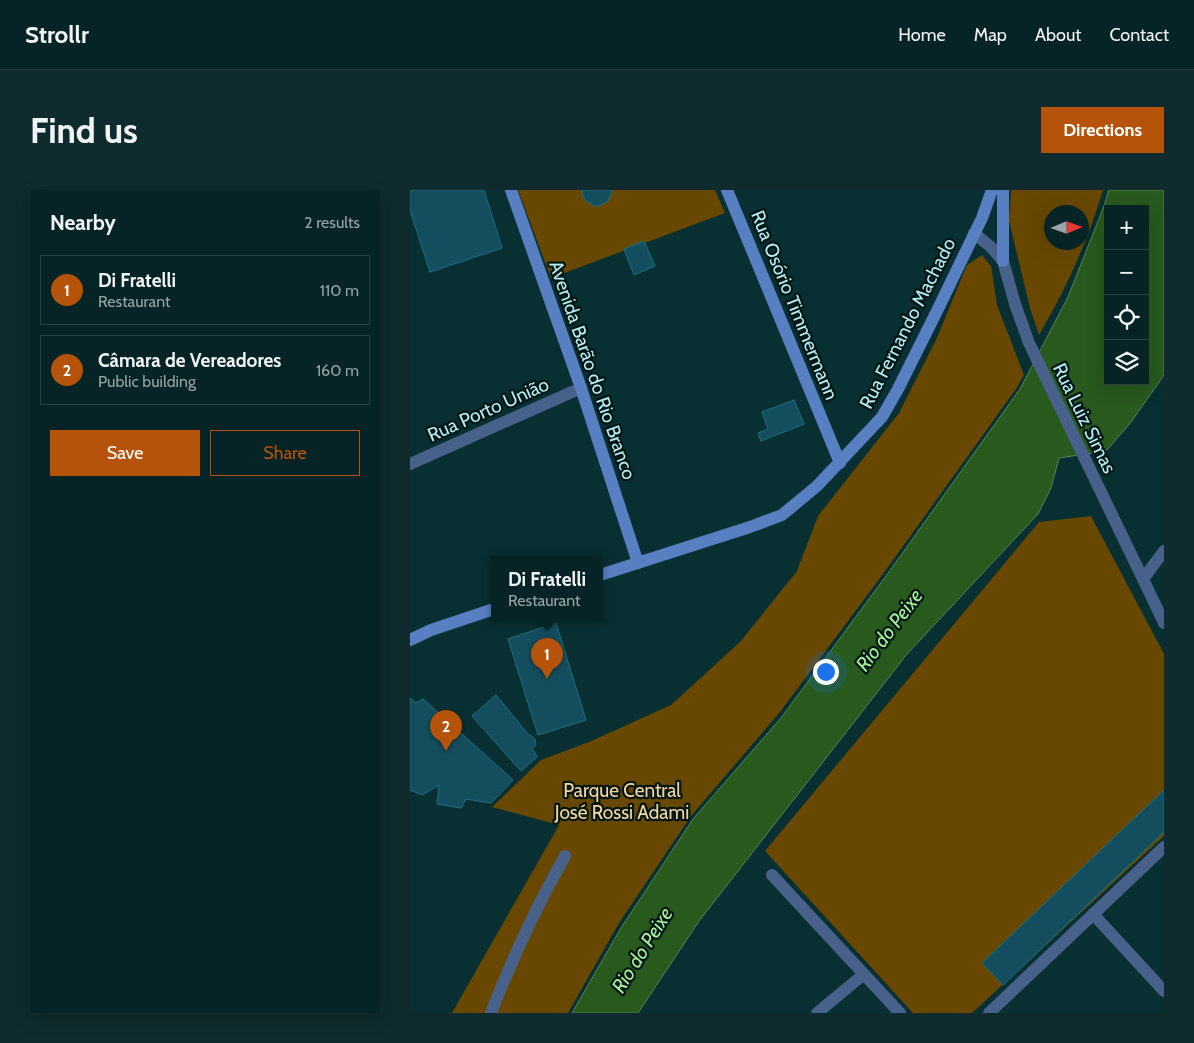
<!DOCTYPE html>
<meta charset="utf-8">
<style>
:root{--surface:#062325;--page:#0f2b2d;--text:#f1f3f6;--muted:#98a4a7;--line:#274042;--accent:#b45309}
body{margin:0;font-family:Cabin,sans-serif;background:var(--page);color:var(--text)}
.controls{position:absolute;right:15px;top:15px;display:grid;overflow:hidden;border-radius:0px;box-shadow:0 5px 20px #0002}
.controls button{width:45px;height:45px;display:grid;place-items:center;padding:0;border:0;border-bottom:1px solid var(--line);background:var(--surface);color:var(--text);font:25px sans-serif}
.compass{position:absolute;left:634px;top:15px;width:45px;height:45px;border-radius:50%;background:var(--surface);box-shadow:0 5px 20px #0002;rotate:88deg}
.you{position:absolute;left:415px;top:481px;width:18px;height:18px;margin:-12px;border:4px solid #fff;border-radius:50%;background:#1a73e8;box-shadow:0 0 0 8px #1a73e833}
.badge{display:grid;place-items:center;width:32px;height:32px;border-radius:50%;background:var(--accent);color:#fff;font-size:16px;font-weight:700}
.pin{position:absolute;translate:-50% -41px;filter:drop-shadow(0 1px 2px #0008)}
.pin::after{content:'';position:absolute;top:26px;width:18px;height:15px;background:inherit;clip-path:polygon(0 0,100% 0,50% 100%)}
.popup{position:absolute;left:81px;top:366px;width:112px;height:65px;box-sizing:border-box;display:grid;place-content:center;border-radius:0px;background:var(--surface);filter:drop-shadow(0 1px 4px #0005);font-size:16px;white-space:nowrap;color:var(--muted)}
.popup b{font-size:19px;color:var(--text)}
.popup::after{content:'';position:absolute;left:50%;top:100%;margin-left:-10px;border:10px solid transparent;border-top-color:var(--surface)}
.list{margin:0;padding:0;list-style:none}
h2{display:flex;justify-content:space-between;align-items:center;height:65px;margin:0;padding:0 20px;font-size:21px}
h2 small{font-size:16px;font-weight:400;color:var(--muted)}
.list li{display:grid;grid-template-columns:32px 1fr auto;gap:15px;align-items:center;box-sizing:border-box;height:70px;margin:0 10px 10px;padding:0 10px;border:1px solid var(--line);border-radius:0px}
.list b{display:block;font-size:19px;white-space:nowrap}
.list p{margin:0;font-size:16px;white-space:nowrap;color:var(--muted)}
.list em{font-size:16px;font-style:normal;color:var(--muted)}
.actions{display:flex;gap:10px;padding:15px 20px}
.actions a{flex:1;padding:11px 0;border:1px solid var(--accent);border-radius:0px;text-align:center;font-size:18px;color:var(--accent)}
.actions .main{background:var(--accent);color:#fff}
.icon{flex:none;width:28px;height:28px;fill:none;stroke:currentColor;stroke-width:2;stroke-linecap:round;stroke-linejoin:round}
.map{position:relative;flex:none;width:754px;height:823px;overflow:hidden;border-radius:0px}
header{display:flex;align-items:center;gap:30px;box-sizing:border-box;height:70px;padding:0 25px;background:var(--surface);border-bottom:1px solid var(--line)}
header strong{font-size:24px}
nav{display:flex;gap:28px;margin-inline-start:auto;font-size:18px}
.intro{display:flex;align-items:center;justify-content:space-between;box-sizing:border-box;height:120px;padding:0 30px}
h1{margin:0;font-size:35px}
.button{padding:12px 22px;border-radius:0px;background:var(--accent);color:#fff;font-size:18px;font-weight:700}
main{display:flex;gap:30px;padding:0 30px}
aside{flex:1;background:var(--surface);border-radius:0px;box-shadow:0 5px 20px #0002}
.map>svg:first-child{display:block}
.green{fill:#684800;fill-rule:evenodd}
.water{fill:#28591d;stroke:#54855c;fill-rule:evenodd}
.building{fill:#144e5e;stroke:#197086}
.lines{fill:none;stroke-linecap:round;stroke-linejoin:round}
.minor{stroke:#47618a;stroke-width:12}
.tertiary{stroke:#47618a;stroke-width:12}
.secondary{stroke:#577fc2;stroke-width:12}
.labels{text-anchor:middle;stroke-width:4.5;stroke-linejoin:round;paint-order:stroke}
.street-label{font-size:19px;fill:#b9ecef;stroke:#001617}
.park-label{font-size:19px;fill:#f8d69f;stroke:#001617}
.water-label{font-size:20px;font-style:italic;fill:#a9ef99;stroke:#001617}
</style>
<header>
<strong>Strollr</strong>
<nav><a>Home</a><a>Map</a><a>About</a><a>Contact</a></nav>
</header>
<div class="intro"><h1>Find us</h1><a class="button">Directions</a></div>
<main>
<aside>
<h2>Nearby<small>2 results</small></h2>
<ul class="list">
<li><span class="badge">1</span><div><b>Di Fratelli</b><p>Restaurant</p></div><em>110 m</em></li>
<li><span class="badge">2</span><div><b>Câmara de Vereadores</b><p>Public building</p></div><em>160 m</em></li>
</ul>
<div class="actions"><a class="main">Save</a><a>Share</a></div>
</aside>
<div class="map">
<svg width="754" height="823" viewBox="0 0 754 823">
<rect width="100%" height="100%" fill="#082f31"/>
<g class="green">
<polygon points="108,0 305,0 315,23 141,88"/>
<path d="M 601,0 L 693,0 C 678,51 656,99 629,145 L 620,118 L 599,31 ZM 642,22 L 672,22 L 672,52 L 642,52 Z"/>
<polygon points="572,65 581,76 587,115 614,185 606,199 473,384 370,522 281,626 209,733 158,823 42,823 149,635 82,617 131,570 179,552 261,515 331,451 387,381 408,326 489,223 526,150 557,75"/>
<polygon points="681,326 754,464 754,646 562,823 503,823 355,661 629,332"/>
</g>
<path class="water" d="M 699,0 L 754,0 L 754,185 L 721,232 L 696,261 L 649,268 L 641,298 L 628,324 L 497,464 L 289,731 L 228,823 L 162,823 L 211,738 L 283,629 L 371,528 L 479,382 L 610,199 L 658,107 L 694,16 ZM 698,19 L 735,19 L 735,191 L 698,191 Z"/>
<g class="building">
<polygon points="2,0 74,0 92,58 20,82 0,20 0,1"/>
<polygon points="172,0 202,0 202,1 198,11 189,16 184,16 176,11 173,6"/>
<polygon points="234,51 245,76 224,85 214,59"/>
<polygon points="384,210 394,234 351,251 348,243 358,239 352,222"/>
<polygon points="146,433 176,530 128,545 98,449"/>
<polygon points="86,505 117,543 125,549 126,555 122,558 127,567 111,581 62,526"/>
<polygon points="0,508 6,513 13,509 103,590 81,613 56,609 51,618 27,614 29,595 12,605 0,600"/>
<polygon points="754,600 754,642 593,795 572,773"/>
</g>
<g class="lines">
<g class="minor">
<polyline points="0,274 171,198"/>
<polyline points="733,389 754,433"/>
<polyline points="362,685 490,823"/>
<polyline points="683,724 754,801"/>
<path d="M 81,823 C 102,769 126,717 155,666"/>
<polyline points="407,823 454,784"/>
<polyline points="579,823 754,657"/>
</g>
<polyline class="tertiary" points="564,43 582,58 593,71 605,114 619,153 733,389 754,361"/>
<g class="secondary">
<polyline points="101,0 171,198 228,373"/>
<polyline points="317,0 430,273"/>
<polyline points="593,0 593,71"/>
<polyline points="190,385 340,337 372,325 407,296 472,227 488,199 526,123 572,28 582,0"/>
<polyline points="0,450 21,440 84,419"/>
</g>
</g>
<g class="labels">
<g class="street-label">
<text transform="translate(385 115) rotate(68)" y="7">Rua Osório Timmermann</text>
<text transform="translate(497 133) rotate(-63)" y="7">Rua Fernando Machado</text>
<text transform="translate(183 180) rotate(71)" y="7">Avenida Barão do Rio Branco</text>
<text transform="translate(78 219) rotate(-24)" y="7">Rua Porto União</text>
<text transform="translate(675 228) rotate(64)" y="7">Rua Luiz Simas</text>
</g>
<g class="park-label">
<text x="212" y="607">Parque Central<tspan x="212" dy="22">José Rossi Adami</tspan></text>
</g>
<g class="water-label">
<text transform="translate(479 440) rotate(-53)" y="7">Rio do Peixe</text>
<text transform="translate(232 760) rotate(-58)" y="7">Rio do Peixe</text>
</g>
</g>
</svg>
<div class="controls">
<button>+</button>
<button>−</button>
<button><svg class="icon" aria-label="locate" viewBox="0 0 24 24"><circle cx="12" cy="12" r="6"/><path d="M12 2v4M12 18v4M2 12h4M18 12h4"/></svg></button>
<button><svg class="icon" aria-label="layers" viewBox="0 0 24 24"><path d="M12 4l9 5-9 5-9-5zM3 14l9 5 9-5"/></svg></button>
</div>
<svg class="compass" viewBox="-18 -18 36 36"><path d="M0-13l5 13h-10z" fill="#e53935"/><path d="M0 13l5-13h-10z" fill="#98a4a7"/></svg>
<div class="you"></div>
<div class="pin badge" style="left:137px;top:489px">1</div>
<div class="popup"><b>Di Fratelli</b>Restaurant</div>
<div class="pin badge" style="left:36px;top:561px">2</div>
</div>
</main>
